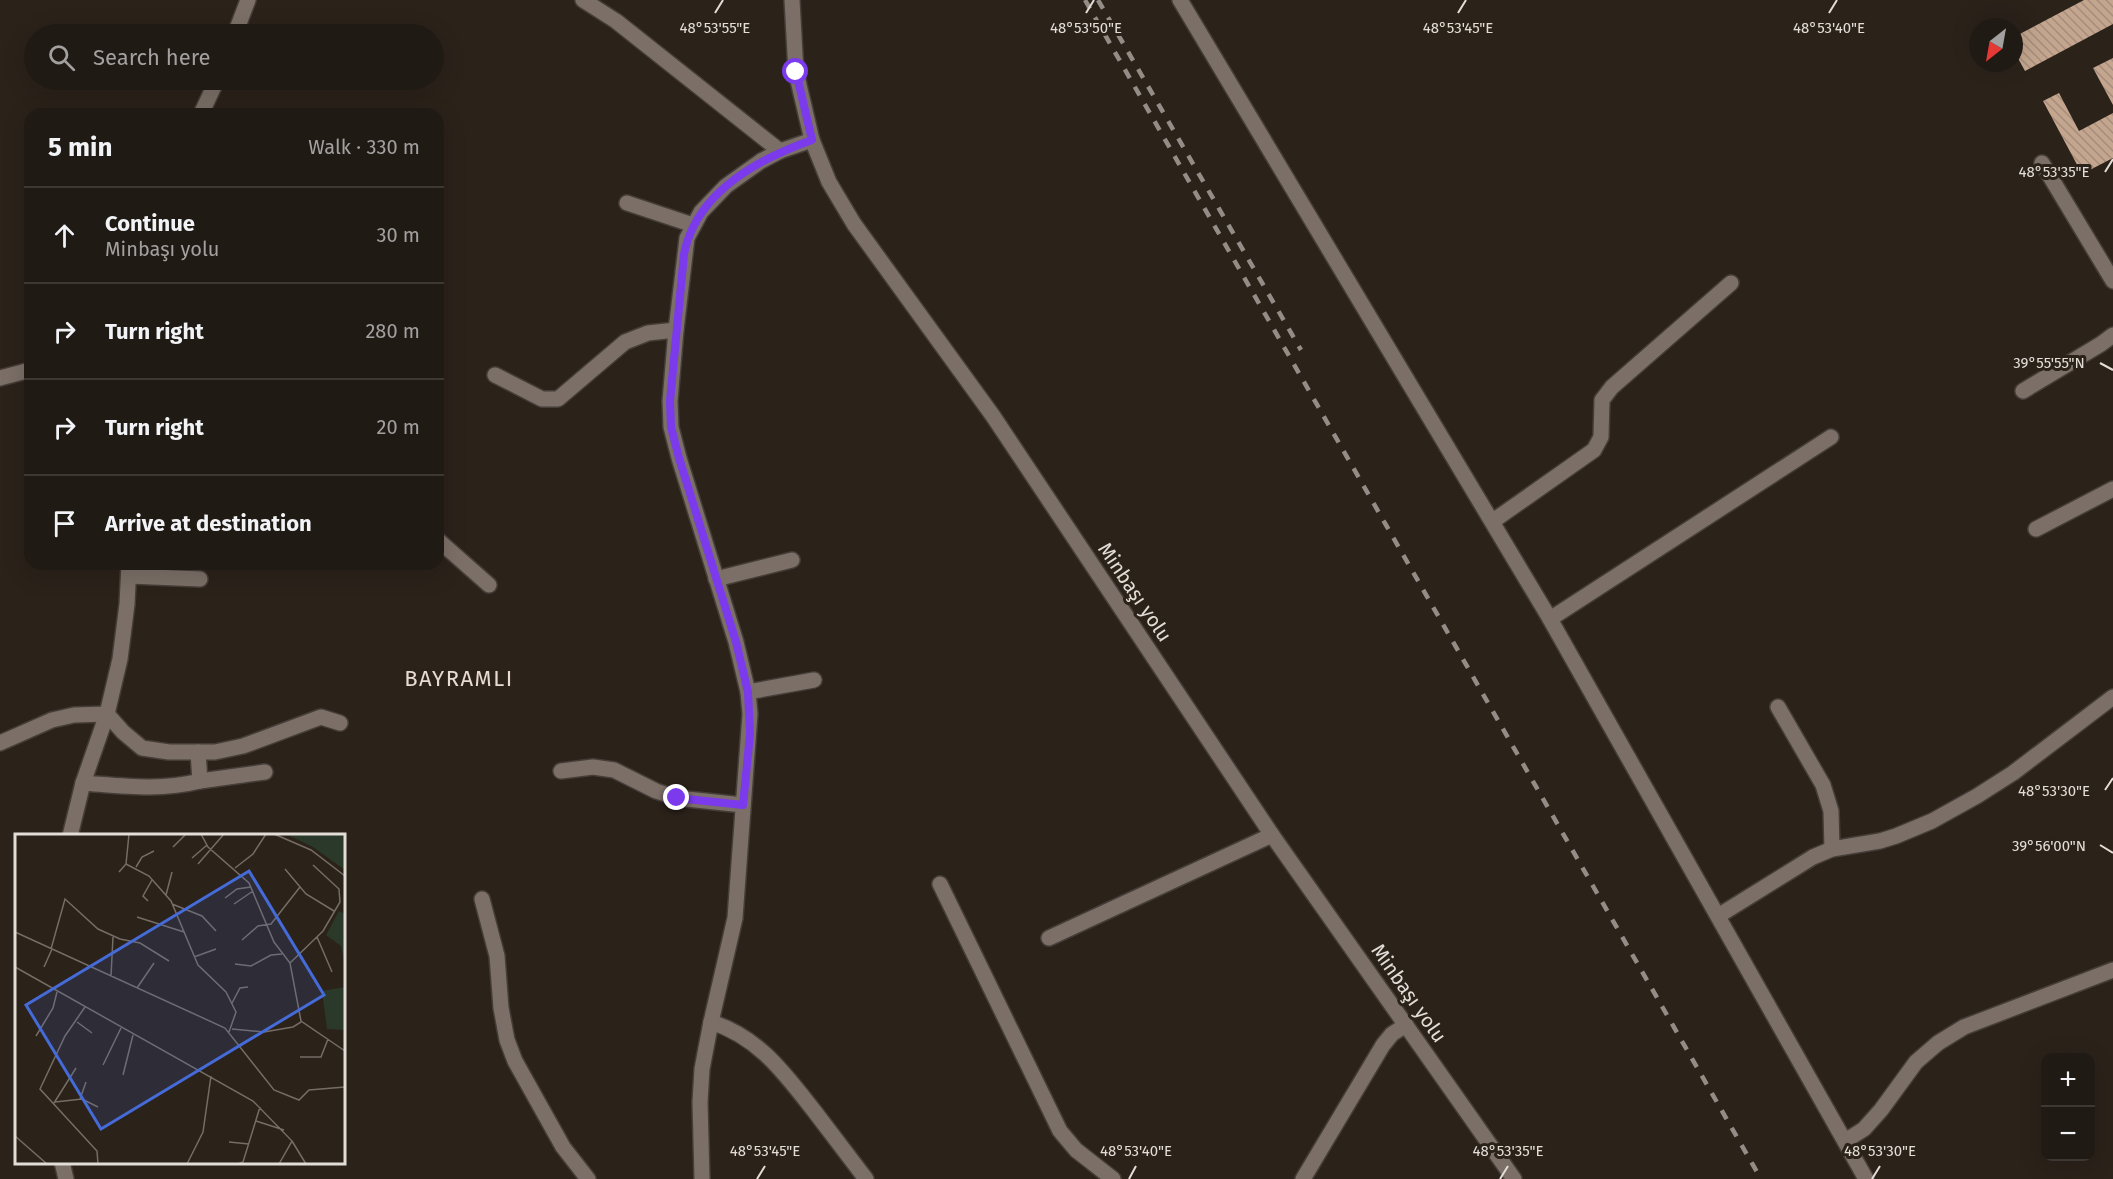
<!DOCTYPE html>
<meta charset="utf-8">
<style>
:root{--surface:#201a14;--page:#2d2722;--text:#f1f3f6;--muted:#a2a1a0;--line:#3d3834}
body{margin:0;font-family:"Fira Sans",sans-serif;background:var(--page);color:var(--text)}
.controls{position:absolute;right:18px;bottom:18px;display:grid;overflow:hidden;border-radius:12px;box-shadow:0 6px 24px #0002}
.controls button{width:54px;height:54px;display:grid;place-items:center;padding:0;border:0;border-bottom:2px solid var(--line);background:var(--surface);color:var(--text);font:30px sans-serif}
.compass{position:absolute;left:1969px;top:18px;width:54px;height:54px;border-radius:50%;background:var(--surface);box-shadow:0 6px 24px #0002;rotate:211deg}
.stop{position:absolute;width:18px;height:18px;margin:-14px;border:4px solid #7c3aed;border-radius:50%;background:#fff}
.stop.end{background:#7c3aed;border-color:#fff;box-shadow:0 2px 6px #0008}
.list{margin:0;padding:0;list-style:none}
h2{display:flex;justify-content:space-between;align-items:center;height:78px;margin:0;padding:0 24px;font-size:26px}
h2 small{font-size:20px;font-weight:400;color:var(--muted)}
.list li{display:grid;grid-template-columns:39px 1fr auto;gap:18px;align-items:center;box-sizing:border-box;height:96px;padding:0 24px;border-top:2px solid var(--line)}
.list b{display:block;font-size:22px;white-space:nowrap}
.list p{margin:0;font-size:20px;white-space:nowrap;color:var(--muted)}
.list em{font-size:20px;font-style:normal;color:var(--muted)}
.icon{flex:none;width:33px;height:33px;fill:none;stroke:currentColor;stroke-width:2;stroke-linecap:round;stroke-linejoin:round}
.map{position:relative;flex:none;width:2113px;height:1179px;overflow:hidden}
.search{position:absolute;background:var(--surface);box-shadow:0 6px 24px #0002;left:24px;top:24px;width:420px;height:66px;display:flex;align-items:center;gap:15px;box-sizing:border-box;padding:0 21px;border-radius:33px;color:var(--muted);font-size:22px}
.panel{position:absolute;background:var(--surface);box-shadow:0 6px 24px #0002;left:24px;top:108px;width:420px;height:462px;border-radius:18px}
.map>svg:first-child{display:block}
.building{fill:url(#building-back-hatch)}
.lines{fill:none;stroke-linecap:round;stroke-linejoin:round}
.minor-casing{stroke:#453d38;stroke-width:18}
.minor{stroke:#7b6f67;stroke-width:15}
.rail{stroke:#948c86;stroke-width:4.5;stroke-dasharray:10 10;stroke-linecap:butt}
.route{stroke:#7c3aed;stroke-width:8}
.ticks{fill:none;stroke:#e3ddd8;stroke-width:2}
.labels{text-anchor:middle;stroke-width:6;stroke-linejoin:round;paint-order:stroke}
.street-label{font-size:20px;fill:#e3ddd8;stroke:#2b221a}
.quarter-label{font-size:22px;letter-spacing:1.5px;fill:#e8dbd1;stroke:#2b221a}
.inset-road{fill:none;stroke:#756d66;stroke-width:1.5}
.view{fill:#456bd8;fill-opacity:0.15;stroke:#456bd8;stroke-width:3}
.inset-edge{fill:none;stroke:#e3ddd8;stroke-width:3}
.ticks-label{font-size:15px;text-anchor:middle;fill:#e3ddd8;stroke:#2b221a;stroke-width:6;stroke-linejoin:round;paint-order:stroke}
</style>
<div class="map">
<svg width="2113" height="1179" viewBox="0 0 2113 1179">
<defs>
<pattern id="building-back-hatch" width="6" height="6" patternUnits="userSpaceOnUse" patternTransform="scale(1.5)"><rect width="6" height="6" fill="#c4a68f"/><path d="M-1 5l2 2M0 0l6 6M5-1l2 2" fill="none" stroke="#a48d7c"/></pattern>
</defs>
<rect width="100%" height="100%" fill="#2b221a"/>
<g class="building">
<polygon points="2084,0 2113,0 2113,24 2025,71 2014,51 2014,37"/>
<polygon points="2113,58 2113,105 2093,68"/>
<polygon points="2059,93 2079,131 2113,113 2113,158 2082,174 2043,101"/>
</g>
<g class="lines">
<g class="minor-casing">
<g id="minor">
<polyline points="583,0 616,21 780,151"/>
<polyline points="792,0 796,72 812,140 829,182 854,224 993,416 1272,835 1514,1179"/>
<polyline points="1180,0 1550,619 1866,1179"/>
<polyline points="235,34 248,0"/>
<polyline points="201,114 217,80"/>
<polyline points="2042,163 2113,281"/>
<polyline points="627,203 693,225"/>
<polyline points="495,375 542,399 558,399 625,342 648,333 676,330"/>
<polyline points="0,378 30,370"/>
<polyline points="2023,391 2101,344 2113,335"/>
<polyline points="1493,521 1594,450 1601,437 1602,400 1612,387 1731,283"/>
<polyline points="2036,529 2113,489"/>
<polyline points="438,540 489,585"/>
<polyline points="129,576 200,579"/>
<polyline points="716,579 792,560"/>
<polyline points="1550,619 1831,437"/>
<polyline points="748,692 814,680"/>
<polyline points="1778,707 1823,785 1831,811 1832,849"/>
<polyline points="0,743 52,720 74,715 107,714 123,732 142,748 169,752 215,752 243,746 321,717 340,723"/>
<polyline points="561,771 593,767 614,770 656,791 677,798 743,805"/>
<polyline points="200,781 265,772"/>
<path d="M 83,783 C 124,786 160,791 200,781 L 198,752"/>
<polyline points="70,836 83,783 107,714 120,659 127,604 129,564"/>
<polyline points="940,884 1060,1131 1076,1150 1113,1179"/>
<polyline points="482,899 497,956 501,1008 507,1040 515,1061 563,1147 588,1179"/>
<polyline points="1718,916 1813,857 1832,849 1880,841 1896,836 1932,821 1977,796 2013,773 2113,697"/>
<polyline points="1049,938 1272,835"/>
<path d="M 711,1022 C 759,1037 785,1074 815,1112 C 832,1134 849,1157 866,1179"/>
<polyline points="1845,1141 1864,1129 1881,1110 1916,1062 1938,1043 1964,1027 2113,970"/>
<polyline points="62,1162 66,1179"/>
<polyline points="702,1179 700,1102 702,1069 711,1022 735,918 750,714 748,692 736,642 679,458 671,427 670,401 676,330 687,238 701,212 726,186 761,161 780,151 812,140"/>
<polyline points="1303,1179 1383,1045 1392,1034 1406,1025"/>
</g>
</g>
<use href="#minor" class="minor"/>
<g class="rail">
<polyline points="1085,0 1761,1179"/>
<polyline points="1098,0 1301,350"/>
</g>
</g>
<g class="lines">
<path class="route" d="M 677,798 L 743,805 L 750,734 L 748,692 L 736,642 L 679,458 L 671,427 L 670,401 L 684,254 C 696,193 758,159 812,140 L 796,72"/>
</g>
<path class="ticks" d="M 715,13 L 723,0M 1086,13 L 1094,0M 1458,13 L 1466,0M 1829,13 L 1837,0M 2105,172 L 2113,159M 2100,363 L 2113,370M 2105,790 L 2113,778M 2100,845 L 2113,853M 757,1179 L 765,1166M 1129,1179 L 1136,1166M 1500,1179 L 1508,1166M 1872,1179 L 1880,1166"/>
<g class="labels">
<g class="street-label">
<text transform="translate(1135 592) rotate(56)" y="7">Minbaşı yolu</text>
<text transform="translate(1409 993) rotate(55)" y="7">Minbaşı yolu</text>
</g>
<g class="quarter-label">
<text x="459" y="686">BAYRAMLI</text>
</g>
</g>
<g transform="translate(15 834)">
<rect width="330" height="330" fill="#2b221a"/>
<path d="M 271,0 L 330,0 L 330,36 L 298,13 Z" fill="#2b392b"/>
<path d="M 324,77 L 330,80 L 330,131 L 326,112 L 311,101 ZM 330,153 L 330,196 L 312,195 L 307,157 Z" fill="#2b392b"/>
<path class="inset-road" d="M 186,0 L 193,13 L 234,49 L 259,108 L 275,129 L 286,187 L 330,217M 259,0 L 296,16 L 330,42M 158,13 L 171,0M 177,24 L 192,11M 111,30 L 134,42 L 156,67 L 183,131 L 211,158 L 221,178 L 214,198M 183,30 L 209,0M 121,33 L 127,23 L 139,17M 220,34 L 238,20 L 251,0M 270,35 L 291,60 L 319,77M 104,38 L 111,30 L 114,0M 151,61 L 157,38M 210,64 L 222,55 L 236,53M 133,67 L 128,62 L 137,46M 157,70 L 187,82 L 201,97M 219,70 L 238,57M 122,83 L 169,98M 0,98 L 210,194 L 259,256 L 284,266 L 294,256 L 330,253M 302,103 L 317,138M 227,106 L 243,92 L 256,90 L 285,53M 36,115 L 50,65 L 83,95 L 105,105 L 125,109 L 154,127M 179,123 L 201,115M 275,129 L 308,97 L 325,68 L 324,55 L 298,31M 220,130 L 236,132 L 256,121 L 267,120M 0,133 L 238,267 L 277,307 L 264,330M 29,133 L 37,115M 96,142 L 98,103M 122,154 L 139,129M 217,169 L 225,154 L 233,153M 70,173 L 50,202 L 25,255 L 82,317 L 83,330M 62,188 L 77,199M 217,195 L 249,198 L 278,193 L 286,188M 21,202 L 38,174 L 42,158M 285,223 L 306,223 L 313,205M 88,231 L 106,194M 108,241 L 118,201M 65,265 L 71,248M 40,268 L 67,265 L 83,273M 39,269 L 61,234M 241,287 L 269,296M 0,302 L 32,330M 277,307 L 291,330M 214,308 L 234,310M 172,330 L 188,298 L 196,242M 223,330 L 228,328 L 245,273"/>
<path class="view" d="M 234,37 L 309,161 L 86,295 L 11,171 Z"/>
<rect width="330" height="330" class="inset-edge"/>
</g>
<g class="ticks-label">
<text x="715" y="33">48°53'55"E</text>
<text x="1458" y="33">48°53'45"E</text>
<text x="1829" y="33">48°53'40"E</text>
<text x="1086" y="33">48°53'50"E</text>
<text x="2054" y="177">48°53'35"E</text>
<text x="2049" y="368">39°55'55"N</text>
<text x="2054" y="796">48°53'30"E</text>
<text x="2049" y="851">39°56'00"N</text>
<text x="765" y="1156">48°53'45"E</text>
<text x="1136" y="1156">48°53'40"E</text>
<text x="1508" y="1156">48°53'35"E</text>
<text x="1880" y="1156">48°53'30"E</text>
</g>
</svg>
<div class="controls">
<button>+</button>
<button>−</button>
</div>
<svg class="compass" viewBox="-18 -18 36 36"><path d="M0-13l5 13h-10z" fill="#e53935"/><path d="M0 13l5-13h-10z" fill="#a2a1a0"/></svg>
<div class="stop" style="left:796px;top:72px"></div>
<div class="stop end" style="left:677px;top:798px"></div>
<div class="search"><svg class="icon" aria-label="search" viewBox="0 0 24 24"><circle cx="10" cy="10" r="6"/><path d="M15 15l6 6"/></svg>Search here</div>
<section class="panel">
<h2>5 min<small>Walk · 330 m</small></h2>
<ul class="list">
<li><svg class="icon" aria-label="ahead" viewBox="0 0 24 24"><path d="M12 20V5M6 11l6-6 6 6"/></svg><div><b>Continue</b><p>Minbaşı yolu</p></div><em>30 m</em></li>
<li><svg class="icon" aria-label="right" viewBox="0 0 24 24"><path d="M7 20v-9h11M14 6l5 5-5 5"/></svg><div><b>Turn right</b></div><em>280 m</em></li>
<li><svg class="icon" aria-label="right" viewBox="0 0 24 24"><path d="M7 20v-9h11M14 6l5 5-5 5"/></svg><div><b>Turn right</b></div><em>20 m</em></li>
<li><svg class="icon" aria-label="arrive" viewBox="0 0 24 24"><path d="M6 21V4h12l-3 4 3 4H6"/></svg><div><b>Arrive at destination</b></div></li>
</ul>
</section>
</div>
